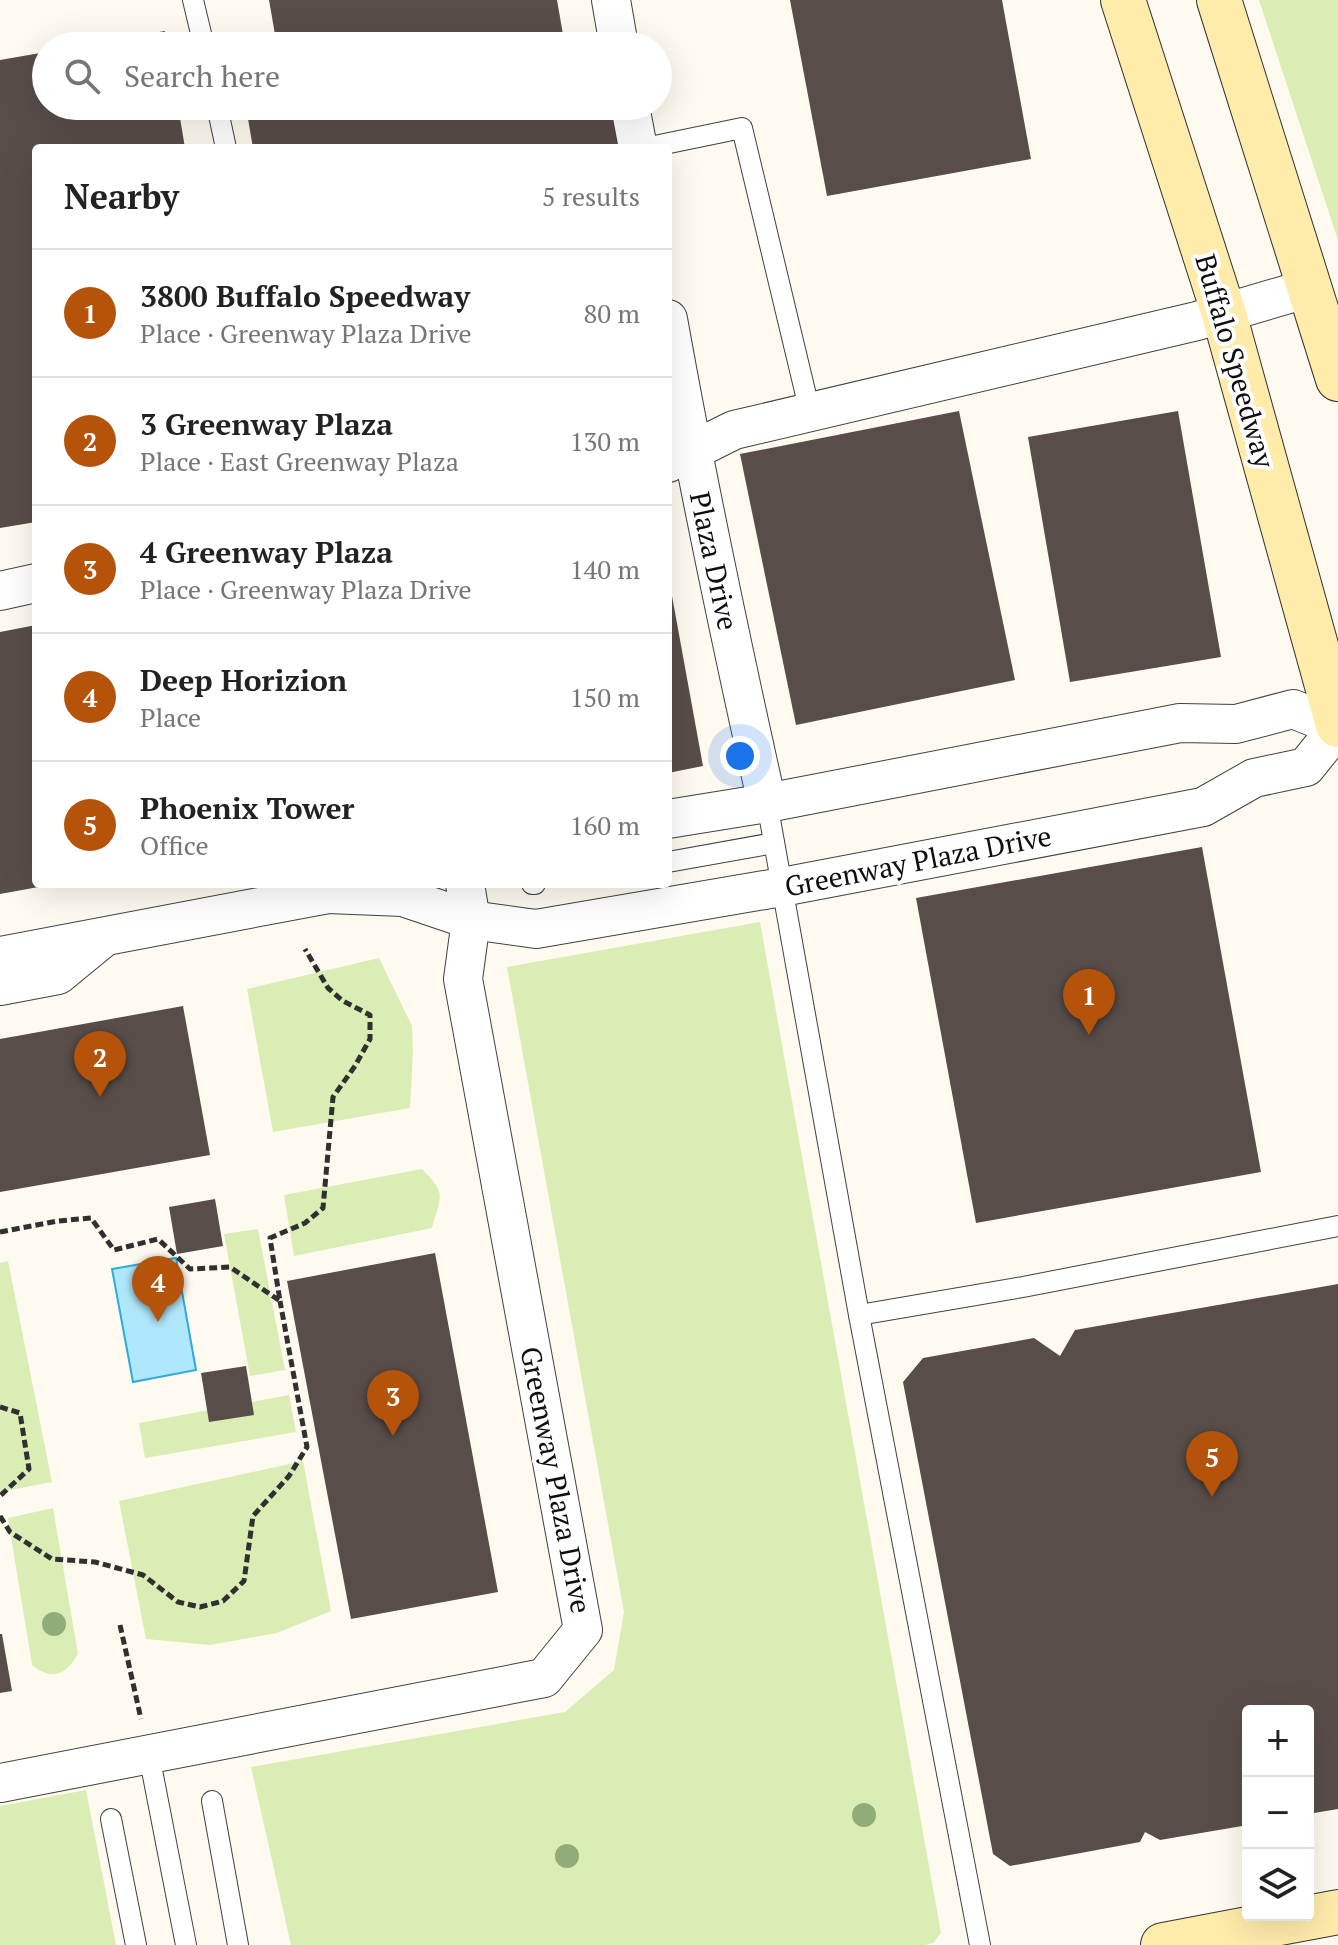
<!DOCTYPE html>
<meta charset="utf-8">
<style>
:root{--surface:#fff;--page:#f6f6f6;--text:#222;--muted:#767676;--line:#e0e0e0;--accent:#b45309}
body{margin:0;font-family:"PT Serif",serif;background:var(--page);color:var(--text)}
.controls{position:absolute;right:24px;bottom:24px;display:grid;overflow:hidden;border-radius:8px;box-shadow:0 8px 32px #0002}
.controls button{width:72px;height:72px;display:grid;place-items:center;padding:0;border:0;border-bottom:2px solid var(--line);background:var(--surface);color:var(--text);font:40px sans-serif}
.you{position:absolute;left:740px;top:756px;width:28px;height:28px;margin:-20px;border:6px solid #fff;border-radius:50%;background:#1a73e8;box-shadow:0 0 0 12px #1a73e833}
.badge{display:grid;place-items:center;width:52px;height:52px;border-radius:50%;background:var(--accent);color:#fff;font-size:26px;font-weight:700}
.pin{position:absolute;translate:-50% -66px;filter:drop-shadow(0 2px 4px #0008)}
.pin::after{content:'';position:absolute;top:42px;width:28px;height:24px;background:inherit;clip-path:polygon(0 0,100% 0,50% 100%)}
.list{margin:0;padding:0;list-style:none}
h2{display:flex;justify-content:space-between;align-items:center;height:104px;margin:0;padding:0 32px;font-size:34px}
h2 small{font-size:26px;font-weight:400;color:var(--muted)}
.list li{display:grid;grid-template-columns:52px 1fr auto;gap:24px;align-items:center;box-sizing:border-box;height:128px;padding:0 32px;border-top:2px solid var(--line)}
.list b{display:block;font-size:30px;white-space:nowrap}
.list p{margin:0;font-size:26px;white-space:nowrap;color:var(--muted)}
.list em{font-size:26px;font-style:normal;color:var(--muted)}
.icon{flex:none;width:44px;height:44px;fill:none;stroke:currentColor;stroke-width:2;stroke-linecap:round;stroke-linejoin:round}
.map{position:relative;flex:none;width:1338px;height:1945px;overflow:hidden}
.search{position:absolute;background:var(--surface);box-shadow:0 8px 32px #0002;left:32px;top:32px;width:640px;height:88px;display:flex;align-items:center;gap:20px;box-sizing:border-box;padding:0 28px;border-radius:44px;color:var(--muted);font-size:30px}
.panel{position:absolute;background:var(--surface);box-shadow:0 8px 32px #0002;left:32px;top:144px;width:640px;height:744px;border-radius:8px}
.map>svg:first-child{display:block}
.green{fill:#d9edb5}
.water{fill:#afe8fc;stroke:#2faad9;stroke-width:2}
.building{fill:#584d49}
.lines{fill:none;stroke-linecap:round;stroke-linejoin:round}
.lane-casing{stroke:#414141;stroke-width:22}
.street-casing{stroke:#414141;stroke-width:40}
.secondary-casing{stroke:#303030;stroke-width:46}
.path{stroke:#303030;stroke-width:5;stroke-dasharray:8 4;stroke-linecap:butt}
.lane{stroke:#fff;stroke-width:20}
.street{stroke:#fff;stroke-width:38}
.secondary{stroke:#ffebaa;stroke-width:44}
.tree{fill:#8fac79}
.labels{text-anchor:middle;stroke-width:8;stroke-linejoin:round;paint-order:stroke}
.street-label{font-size:28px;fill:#0e0e0e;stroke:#fff}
</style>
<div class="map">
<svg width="1338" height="1945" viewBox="0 0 1338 1945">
<rect width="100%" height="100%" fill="#fffaef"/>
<g class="green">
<polygon points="1259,0 1338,0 1338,240"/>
<polygon points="760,922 941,1933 933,1943 925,1945 291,1945 251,1767 565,1712 614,1670 624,1612 507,967"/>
<polygon points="379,958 412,1026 413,1052 410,1108 273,1132 247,989"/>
<path d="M 422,1169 C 447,1194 441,1195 432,1228 L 294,1256 L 284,1195 Z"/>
<polygon points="258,1229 285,1370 250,1376 224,1234"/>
<polygon points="8,1261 52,1482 0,1492 0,1263"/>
<polygon points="289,1395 296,1432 145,1458 139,1423"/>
<polygon points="303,1461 331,1611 277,1633 210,1645 146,1639 119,1501"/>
<path d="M 53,1508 L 78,1654 C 66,1674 53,1682 32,1665 L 8,1518 Z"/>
<polygon points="86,1790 116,1945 0,1945 0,1806"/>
</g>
<polygon class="water" points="176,1258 196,1370 133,1382 112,1269"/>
<g class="building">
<polygon points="269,0 557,0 565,46 277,46"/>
<polygon points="790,0 1002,0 1031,159 827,196"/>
<polygon points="165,31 167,46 89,46 89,44"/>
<polygon points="46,52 46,106 178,106 185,148 36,148 36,522 0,528 0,60"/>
<polygon points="613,106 621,148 253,148 246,107"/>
<polygon points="959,411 1015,680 796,725 740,454"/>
<polygon points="1178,411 1221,657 1070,682 1028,437"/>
<polygon points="668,585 670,585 703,766 668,773"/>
<polygon points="36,625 36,884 44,884 44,886 0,894 0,632"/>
<polygon points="1202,847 1261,1172 976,1223 916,898"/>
<polygon points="183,1006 210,1155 0,1192 0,1039"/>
<polygon points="215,1199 223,1246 177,1254 169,1207"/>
<polygon points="435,1253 498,1592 351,1619 287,1281"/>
<polygon points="1338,1284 1338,1809 1308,1814 1308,1711 1248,1711 1248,1825 1160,1840 1145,1832 1140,1842 1010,1866 993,1854 903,1382 923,1358 1034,1338 1060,1356 1075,1330"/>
<polygon points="246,1366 254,1415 209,1422 201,1373"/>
<polygon points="0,1634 2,1634 12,1691 0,1693"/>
</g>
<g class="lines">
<g class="lane-casing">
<g id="lane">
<polyline points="193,0 204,46"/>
<polyline points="217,106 226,148"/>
<polyline points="645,148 742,128 810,412"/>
<polyline points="767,803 859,1315 980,1945"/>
<polyline points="668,862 774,843"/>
<polyline points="532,884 535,884"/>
<polyline points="859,1315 1023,1287 1338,1226"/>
<polyline points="149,1755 186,1945"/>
<polyline points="212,1801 238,1945"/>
<polyline points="111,1819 136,1945"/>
</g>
</g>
<g class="street-casing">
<g id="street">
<polyline points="611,0 619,46"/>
<polyline points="630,106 638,148"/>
<path d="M 668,319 C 697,481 731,642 767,803"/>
<polyline points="668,463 734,430 1197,321 1309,288"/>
<polyline points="0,591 36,583"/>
<polyline points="668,819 767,803 1180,723 1236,724 1293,709 1338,727"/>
<polyline points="328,894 403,897 471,920 536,929 782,887 1203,807 1254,778 1306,767 1338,727"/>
<polyline points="0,956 328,894 351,884"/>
<polyline points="0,986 58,975 103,938"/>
<polyline points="0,1783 544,1678 583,1630 463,979 471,920 465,884"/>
</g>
</g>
<g class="secondary-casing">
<g id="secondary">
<polyline points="1123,0 1224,314 1338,725"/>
<polyline points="1219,0 1338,379"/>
<polyline points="1163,1945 1338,1912"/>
</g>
</g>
<g class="path">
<polyline points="0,1232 58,1221 91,1218 114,1250 158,1239 190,1269 230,1267 280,1301 270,1238 305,1223 323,1208 333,1097 355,1066 370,1039 370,1015 343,1001 328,988 305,949"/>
<polyline points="0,1407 20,1413 29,1469 0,1496"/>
<polyline points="0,1516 10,1532 52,1559 95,1562 143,1575 178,1602 200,1607 223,1601 244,1581 253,1516 289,1476 307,1447 280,1301"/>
<polyline points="120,1625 141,1719"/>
</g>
<use href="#lane" class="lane"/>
<use href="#street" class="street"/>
<use href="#secondary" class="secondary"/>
</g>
<g class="tree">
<circle cx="54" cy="1624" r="12"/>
<circle cx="864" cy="1815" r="12"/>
<circle cx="567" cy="1856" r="12"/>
</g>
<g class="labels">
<g class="street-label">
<text transform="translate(1235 361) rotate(74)" y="10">Buffalo Speedway</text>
<text transform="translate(714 561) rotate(78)" y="10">Plaza Drive</text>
<text transform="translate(918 861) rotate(-11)" y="10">Greenway Plaza Drive</text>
<text transform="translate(556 1480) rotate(79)" y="10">Greenway Plaza Drive</text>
</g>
</g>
</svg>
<div class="controls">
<button>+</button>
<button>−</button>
<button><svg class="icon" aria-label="layers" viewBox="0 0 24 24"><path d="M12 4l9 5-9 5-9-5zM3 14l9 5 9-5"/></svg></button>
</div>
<div class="you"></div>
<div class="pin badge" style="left:1089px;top:1035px">1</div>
<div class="pin badge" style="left:100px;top:1097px">2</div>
<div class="pin badge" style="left:393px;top:1436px">3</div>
<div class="pin badge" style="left:158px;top:1322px">4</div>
<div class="pin badge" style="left:1212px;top:1497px">5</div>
<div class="search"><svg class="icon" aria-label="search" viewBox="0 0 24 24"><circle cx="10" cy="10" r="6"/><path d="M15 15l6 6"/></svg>Search here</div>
<section class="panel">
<h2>Nearby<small>5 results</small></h2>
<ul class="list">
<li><span class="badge">1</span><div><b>3800 Buffalo Speedway</b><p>Place · Greenway Plaza Drive</p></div><em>80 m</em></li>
<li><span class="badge">2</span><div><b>3 Greenway Plaza</b><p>Place · East Greenway Plaza</p></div><em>130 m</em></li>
<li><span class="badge">3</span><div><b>4 Greenway Plaza</b><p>Place · Greenway Plaza Drive</p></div><em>140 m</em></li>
<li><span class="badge">4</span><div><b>Deep Horizion</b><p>Place</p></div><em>150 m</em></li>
<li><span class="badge">5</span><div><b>Phoenix Tower</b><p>Office</p></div><em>160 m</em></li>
</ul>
</section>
</div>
